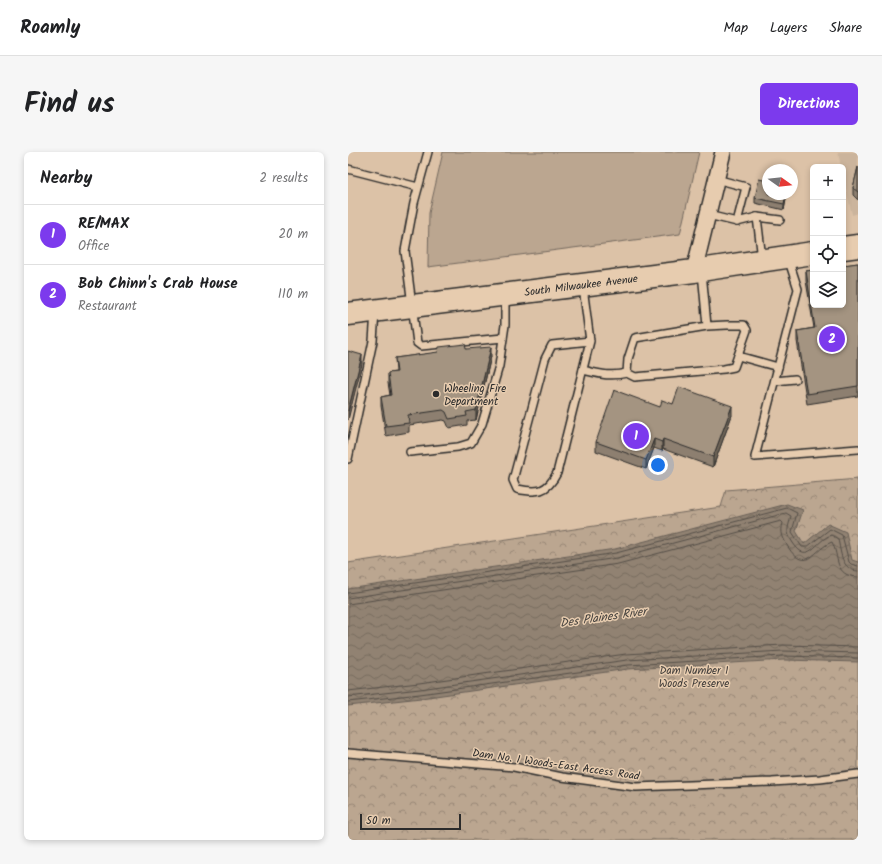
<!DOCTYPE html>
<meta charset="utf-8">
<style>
:root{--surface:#fff;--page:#f6f6f6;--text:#202124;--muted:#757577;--line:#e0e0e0;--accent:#7c3aed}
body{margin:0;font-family:Kalam,sans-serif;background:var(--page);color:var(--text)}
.controls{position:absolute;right:12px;top:12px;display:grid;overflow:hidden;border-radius:6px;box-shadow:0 2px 6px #0003}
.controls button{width:36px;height:36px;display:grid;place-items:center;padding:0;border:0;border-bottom:1px solid var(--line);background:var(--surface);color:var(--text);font:20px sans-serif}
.compass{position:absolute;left:414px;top:12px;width:36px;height:36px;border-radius:50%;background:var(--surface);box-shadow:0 2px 6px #0003;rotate:105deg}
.scale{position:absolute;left:12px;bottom:10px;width:101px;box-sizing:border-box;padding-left:4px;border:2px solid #2b2b2b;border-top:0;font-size:11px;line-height:14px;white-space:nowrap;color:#2b2b2b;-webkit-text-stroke:3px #e7ccaf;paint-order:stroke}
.you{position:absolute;left:310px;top:313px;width:14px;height:14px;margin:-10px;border:3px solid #fff;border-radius:50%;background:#1a73e8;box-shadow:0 0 0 6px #1a73e833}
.badge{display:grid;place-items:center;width:26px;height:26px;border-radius:50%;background:var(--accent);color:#fff;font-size:13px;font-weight:700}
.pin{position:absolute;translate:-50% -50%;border:2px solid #fff;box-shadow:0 1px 4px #0006}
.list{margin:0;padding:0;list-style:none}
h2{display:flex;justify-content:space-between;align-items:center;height:52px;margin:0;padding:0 16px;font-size:17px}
h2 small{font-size:13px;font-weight:400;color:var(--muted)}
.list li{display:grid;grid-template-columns:26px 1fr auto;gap:12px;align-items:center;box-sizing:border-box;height:60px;padding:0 16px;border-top:1px solid var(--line)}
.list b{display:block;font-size:15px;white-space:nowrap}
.list p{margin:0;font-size:13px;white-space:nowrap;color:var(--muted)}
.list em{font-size:13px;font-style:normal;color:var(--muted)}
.icon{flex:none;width:22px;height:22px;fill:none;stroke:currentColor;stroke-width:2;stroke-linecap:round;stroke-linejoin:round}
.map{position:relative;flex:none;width:510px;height:688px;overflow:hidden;border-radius:6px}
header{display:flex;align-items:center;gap:24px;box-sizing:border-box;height:56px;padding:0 20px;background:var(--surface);border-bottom:1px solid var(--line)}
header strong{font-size:19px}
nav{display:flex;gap:22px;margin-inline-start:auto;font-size:14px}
.intro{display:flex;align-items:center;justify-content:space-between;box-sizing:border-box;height:96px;padding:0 24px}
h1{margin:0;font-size:28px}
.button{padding:10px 18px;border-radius:6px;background:var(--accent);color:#fff;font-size:14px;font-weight:700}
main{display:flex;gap:24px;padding:0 24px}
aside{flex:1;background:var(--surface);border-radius:6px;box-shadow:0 2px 6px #0003}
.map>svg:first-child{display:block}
.built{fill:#cbb49c}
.grass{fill:#bba690;stroke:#73685e}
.park{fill:url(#park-crowns);stroke:#73685e}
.water{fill:url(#water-waves);stroke:#685f56}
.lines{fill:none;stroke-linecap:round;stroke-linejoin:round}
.shore{stroke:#544e47;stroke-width:1}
.service-casing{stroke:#2b2b2b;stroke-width:10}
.minor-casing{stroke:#2b2b2b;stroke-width:18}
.primary-casing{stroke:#2b2b2b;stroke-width:25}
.service{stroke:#e7ccaf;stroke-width:7}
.minor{stroke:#e7ccaf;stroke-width:15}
.primary{stroke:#e7ccaf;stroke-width:22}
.wall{fill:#8d7f6f;stroke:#2b2b2b}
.shaded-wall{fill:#73685a;stroke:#2b2b2b}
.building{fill:#a49481;stroke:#2b2b2b}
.poi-dot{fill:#2b2b2b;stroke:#e7ccaf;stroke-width:1.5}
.labels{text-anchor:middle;stroke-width:3;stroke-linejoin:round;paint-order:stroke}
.street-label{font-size:11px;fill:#2b2b2b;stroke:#e7ccaf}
.poi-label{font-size:11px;fill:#2b2b2b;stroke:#e7ccaf;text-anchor:start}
.park-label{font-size:11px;fill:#413d3a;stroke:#e7ccaf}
.water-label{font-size:12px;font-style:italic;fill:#44413d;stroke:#e7ccaf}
</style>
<header>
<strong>Roamly</strong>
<nav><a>Map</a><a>Layers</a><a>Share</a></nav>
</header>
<div class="intro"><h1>Find us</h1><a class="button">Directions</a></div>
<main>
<aside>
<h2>Nearby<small>2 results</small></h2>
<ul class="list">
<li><span class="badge">1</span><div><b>RE/MAX</b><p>Office</p></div><em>20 m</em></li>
<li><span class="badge">2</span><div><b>Bob Chinn's Crab House</b><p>Restaurant</p></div><em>110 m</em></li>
</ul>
</aside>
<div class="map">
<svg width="510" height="688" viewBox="0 0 510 688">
<defs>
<pattern id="park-crowns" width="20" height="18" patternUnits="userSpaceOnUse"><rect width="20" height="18" fill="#bba690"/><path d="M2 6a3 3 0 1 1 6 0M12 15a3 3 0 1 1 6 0" fill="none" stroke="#988776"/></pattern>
<pattern id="water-waves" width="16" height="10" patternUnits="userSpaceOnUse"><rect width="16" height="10" fill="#918272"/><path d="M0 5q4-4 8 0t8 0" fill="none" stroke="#776b5e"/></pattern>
</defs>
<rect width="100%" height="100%" fill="#dcc2a7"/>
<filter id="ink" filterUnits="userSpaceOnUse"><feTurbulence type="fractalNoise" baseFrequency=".025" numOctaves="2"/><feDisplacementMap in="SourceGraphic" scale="8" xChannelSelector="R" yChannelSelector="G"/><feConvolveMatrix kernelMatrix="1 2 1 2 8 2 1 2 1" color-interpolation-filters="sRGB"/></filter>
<g filter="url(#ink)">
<polygon class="built" points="490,0 510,0 510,61 504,63 495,23 495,15 493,15"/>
<polygon class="grass" points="95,0 351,0 332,82 80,115 81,61"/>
<polygon class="park" points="510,327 510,688 0,688 0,411 373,355 378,338"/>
<polygon class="water" points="439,352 455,358 448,379 456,392 480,372 498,380 504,408 510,410 510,510 436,508 280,517 73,546 0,554 0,437 267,397"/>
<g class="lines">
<g class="shore">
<polyline points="0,441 268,401 439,356 449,361 444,380 454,395 459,395 482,377 494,383 501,410 503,412 510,414"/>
<path d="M 0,446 L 269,406 L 438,361 L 443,364 C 440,377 437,379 445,391 C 460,414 468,388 483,383 L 490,387 C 493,400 493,418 510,419"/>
<path d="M 0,452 L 270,412 L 433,369 L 435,371 C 432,381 435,386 440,395 C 458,423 467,396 484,390 C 492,405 485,424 510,425"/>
<polyline points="0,539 71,531 278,502 435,493 510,495"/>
<polyline points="0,545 72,537 279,508 435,499 510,501"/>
<polyline points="0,550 72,542 280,513 435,504 510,506"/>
</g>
<g class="service-casing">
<g id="service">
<polyline points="80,0 66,51 57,99 69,191 73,194 155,186"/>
<polyline points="0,17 70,35"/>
<polyline points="368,27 398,35 389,70 409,65 432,68"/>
<polyline points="360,63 389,70"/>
<polyline points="409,65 414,107"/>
<polyline points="440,106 450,137 407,305 510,297"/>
<polyline points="354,120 359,174 379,173 396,173 399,178 386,215 376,217 287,225 279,221 280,207 287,186 359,174"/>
<path d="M 235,135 L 242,189 L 204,193 L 197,207 L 165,328 L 169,337 C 189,341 199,341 209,321 L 242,189"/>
<polyline points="390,204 430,215"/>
<path d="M 235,218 C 252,222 262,225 279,221"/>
<polyline points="427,229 447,227"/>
<polyline points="62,300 110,295 123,291 134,272 151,214 157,173 157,144"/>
<polyline points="0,307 25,189 27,160"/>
<polyline points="0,601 166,615 214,625 288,635 424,630 472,627 510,622"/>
</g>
</g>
<g class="minor-casing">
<polyline id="minor" points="346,119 375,0"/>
</g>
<g class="primary-casing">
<g id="primary">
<polyline points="495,96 510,94"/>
<polyline points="0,162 346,119 465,101"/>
</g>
</g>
<use href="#service" class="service"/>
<use href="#minor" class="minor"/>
<use href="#primary" class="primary"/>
</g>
<g class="wall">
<polygon points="510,15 510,48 505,43 505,36"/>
<polygon points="439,42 436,58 407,51 407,46"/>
<polygon points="510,111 510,244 459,252 449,189 449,179 466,176 458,129 458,119"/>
<polygon points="118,197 143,204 128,268 119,269 119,273 101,276 98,269 95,268 61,273 61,280 38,284 33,254 33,245 42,243 40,231 40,221 48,220 47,206"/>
<polygon points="325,252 384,263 365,315 315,297 314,299 306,296 298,317 248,299 248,290 312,255"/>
</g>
<g class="shaded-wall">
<polygon points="438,42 439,42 436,58 436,52"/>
<polygon points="143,195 143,204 128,268 128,258"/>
<polygon points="14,203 14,212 0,268 0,259"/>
<polygon points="384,254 384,263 365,315 365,305"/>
<polygon points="306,287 306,296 298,317 298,308"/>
<polygon points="315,287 315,297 314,299 314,290"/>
</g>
<g class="building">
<polygon points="510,15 510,40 505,36"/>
<polygon points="411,27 420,29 420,42 438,42 436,52 407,46"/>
<polygon points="510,111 510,234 459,242 449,179 467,176 458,119 465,118 465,153 495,153 495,113"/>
<polygon points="117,192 118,197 143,195 128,258 118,260 119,264 101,267 98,260 95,258 60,263 61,271 38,274 33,245 43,243 40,221 49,220 47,206 90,200 91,195"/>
<polygon points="0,199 14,203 0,259"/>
<polygon points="331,235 384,254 365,305 315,287 314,290 306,287 298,308 248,290 266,238 312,255 314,248 325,252"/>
</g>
</g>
<circle class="poi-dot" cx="88" cy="242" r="4"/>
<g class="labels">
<g class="street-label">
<text transform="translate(233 133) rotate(-7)" y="4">South Milwaukee Avenue</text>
<text transform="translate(208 612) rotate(8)" y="4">Dam No. 1 Woods-East Access Road</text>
</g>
<g class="poi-label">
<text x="96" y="240">Wheeling Fire<tspan x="96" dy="13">Department</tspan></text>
</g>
<g class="park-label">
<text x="346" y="522">Dam Number 1<tspan x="346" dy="13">Woods Preserve</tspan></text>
</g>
<g class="water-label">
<text transform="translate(255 465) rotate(-8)" y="4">Des Plaines River</text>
</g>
</g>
</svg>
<div class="controls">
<button>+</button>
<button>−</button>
<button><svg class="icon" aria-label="locate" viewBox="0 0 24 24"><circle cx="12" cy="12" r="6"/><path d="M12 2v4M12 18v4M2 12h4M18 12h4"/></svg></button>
<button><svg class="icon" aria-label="layers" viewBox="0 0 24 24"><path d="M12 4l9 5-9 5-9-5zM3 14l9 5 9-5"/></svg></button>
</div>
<svg class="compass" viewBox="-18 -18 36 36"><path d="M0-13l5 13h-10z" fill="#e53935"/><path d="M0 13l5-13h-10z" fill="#757577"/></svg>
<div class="scale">50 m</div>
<div class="you"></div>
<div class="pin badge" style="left:288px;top:284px">1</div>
<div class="pin badge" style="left:484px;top:187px">2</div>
</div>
</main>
